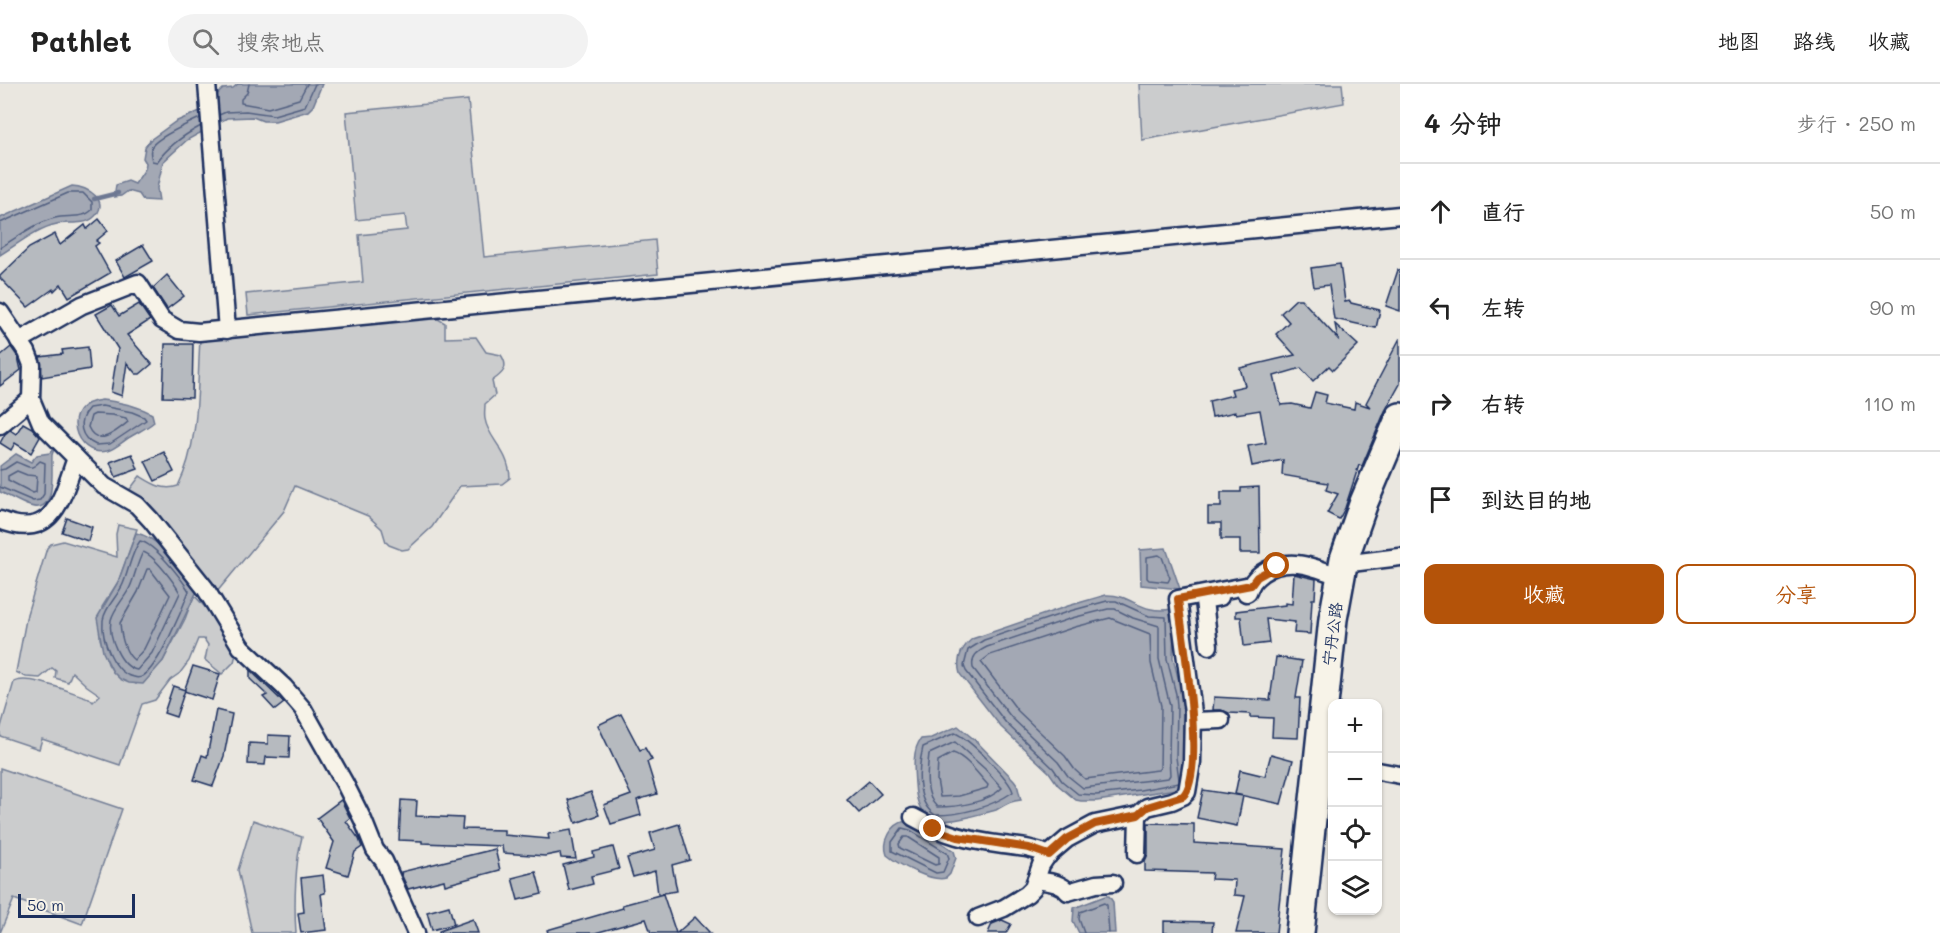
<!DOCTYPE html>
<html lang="zh">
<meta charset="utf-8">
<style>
:root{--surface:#fff;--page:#f2f2f2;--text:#222;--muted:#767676;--line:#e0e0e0;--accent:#b45309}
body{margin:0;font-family:Mali,"LXGW WenKai TC",sans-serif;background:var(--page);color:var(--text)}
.controls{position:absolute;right:18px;bottom:18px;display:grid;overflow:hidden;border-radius:12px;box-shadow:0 2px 4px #0004}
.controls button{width:54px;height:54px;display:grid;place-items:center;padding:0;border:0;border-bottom:2px solid var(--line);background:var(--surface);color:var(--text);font:30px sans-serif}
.scale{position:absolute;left:18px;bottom:15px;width:117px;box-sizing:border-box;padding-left:6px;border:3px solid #1b2f5e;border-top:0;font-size:16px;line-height:21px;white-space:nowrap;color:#1b2f5e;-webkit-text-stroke:4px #f7f3e8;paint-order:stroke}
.stop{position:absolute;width:18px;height:18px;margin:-14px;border:4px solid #b45309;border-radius:50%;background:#fff}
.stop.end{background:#b45309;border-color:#fff;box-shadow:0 2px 6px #0008}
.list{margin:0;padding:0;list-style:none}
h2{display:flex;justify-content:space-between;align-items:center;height:78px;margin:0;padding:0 24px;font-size:26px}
h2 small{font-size:20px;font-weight:400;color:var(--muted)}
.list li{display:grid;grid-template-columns:39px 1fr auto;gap:18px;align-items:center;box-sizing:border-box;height:96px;padding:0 24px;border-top:2px solid var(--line)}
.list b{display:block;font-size:22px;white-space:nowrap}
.list em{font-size:20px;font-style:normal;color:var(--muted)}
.actions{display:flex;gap:12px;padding:18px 24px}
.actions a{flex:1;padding:14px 0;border:2px solid var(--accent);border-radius:12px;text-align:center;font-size:21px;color:var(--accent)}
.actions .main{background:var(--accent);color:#fff}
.icon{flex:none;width:33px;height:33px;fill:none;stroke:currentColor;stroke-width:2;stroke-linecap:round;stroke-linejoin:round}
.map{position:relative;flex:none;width:1400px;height:849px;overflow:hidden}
header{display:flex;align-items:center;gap:36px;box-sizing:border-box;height:84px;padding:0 30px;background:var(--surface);border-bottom:2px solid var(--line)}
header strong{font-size:28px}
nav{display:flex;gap:33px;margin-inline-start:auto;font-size:21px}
.search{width:420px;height:54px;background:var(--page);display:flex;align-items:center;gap:15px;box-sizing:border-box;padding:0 21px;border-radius:33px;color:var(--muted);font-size:22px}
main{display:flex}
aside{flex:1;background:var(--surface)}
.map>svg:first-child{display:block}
.green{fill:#cbcccd;stroke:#737e96;stroke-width:1.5}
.water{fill:#a3a8b4;stroke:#6d7892;stroke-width:1.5}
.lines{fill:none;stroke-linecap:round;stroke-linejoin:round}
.shore{stroke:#515f80;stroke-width:1.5}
.stream{stroke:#6d7892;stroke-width:4.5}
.building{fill:#b6babf;stroke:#1b2f5e;stroke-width:1.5}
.minor-casing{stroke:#1b2f5e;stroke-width:21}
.primary-casing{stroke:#1b2f5e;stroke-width:32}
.minor{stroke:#f7f3e8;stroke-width:16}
.primary{stroke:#f7f3e8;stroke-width:27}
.route{stroke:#b45309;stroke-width:8}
.labels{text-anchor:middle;stroke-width:5;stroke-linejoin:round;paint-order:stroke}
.street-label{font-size:16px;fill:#1b2f5e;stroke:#f7f3e8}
</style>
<header>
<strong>Pathlet</strong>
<div class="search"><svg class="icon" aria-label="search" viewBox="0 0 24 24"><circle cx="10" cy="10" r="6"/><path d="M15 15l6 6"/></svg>搜索地点</div>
<nav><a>地图</a><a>路线</a><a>收藏</a></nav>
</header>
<main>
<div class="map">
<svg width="1400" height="849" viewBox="0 0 1400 849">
<rect width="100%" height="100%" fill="#eae7e0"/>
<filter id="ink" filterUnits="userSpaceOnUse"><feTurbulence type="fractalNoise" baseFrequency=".0167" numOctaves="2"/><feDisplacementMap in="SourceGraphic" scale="12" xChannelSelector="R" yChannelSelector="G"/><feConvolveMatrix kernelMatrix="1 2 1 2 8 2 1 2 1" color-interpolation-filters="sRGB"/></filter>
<g filter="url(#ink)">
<g class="green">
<polygon points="1139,0 1342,0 1344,19 1142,56"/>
<polygon points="468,16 484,173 655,156 658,190 248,231 246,210 363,198 359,151 407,146 405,131 356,136 346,28"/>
<path d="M 428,235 L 438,235 L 445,239 L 445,254 L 476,253 L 486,268 L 501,271 C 510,284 502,290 492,297 L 495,311 L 485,320 C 485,324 484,330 485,335 C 488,355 509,366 510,394 L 502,400 L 460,402 L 432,443 L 408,465 L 402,466 L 389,461 L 386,458 L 382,445 L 368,432 L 295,402 L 284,427 L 216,509 L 128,408 L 140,392 C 153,400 163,407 178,402 C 200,359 197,302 200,255 Z"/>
<path d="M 118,441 L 137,445 L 118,498 L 102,523 L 100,555 L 108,580 L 113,588 L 136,600 L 163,577 L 185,535 L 194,511 L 222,542 L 237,566 L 234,578 L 222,590 L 205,576 L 208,561 L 204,555 L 198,555 L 189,577 L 180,589 L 170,596 L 155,616 L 142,620 L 120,681 L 42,655 L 39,665 L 0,652 L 0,646 L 14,598 C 29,590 72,609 89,614 L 93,618 L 100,611 L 87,602 L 72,588 L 68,598 L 55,594 L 56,587 L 52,584 L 40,594 L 26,593 L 16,588 L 27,530 L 47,464 L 51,460 L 63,457 L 117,473 L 116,450 Z"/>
<polygon points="0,684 122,725 82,840 14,815 0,849"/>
<path d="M 253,736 L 302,753 C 295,778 294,822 296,849 L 252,849 L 238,786 Z"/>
</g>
<g class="water">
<polygon points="238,0 322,0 313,22 308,27 275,37 263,37 253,33 227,34 187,56 163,78 157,104 159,117 143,116 139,110 128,107 121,112 114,113 116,101 128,97 135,100 145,85 146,79 143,74 145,63 150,56 175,38 200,27 223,5 233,4"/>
<path d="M 72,102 C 88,102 112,118 93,134 C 85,141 68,138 57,140 C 37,144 18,160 0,171 L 0,134 Z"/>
<path d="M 102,316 C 120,318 137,321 152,330 L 154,338 C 147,344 138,348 130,353 C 123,357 115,365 107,367 C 75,374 57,320 102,316 Z"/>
<path d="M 53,364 L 54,365 L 52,371 C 51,386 58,431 30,422 C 20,419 10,412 0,408 L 0,382 L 16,370 L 31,378 L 37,371 L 50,369 Z"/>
<path d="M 136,449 C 163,454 181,487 197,507 L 163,577 L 143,600 L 129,599 L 120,595 L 113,588 L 103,568 L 97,534 L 118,498 Z"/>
<polygon points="1166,464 1180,505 1141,501 1140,466"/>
<path d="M 1106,511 C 1132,510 1140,531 1172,525 L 1174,527 L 1173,574 L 1182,609 L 1183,622 L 1183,704 L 1097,717 L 1081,717 L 1076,716 L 1058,701 L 1049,688 L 1001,643 L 960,590 C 956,576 961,564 972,555 L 1068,522 Z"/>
<path d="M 958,642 L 976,657 L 1014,696 L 1017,700 L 1021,716 C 1006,718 1008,720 996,726 C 987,729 977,730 969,733 C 936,741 917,739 915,700 C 914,687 912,665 921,655 L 931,654 Z"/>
<path d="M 906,737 L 913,740 L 954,767 L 956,774 L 950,790 L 946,794 C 931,798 899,781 887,771 C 882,758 891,740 906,737 Z"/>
<polygon points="1105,812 1109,812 1113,818 1115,849 1079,849 1073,837 1074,824"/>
</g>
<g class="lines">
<g class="shore">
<polyline points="249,0 247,9 241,15 241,19 268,24 299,15 307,0"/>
<polyline points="219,31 226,28 246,27 274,31 305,22 315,0"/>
<path d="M 200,34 C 189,39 158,53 152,62 C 149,67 151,73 152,77 L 157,78 C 168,62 184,51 201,42"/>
<path d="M 0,139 L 68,109 L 83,109 L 92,118 L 92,126 C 83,135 67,131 55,134 C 35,139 17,153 0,164"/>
<path d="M 102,322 L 132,328 L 144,333 L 146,336 L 110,360 L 96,361 C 80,354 76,338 89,324 Z"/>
<path d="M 95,330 L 112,331 L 126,334 L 128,338 C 116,348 97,364 88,343 L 91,332 Z"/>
<path d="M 0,386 L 5,385 L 16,378 C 29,382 29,388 40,377 L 45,379 L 44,410 L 40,416 L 33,417 L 0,403"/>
<polygon points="17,387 27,391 37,392 36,408 33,409 8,396 8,392"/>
<path d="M 140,457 C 155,460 181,494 189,507 C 182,526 159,582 143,592 C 140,594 137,594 134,593 C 114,590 101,555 103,536 C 105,523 118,512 123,500 C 129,486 131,469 140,457 Z"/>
<path d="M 143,468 C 154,471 174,498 180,509 L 152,569 L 137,586 C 120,583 108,552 111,536 C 114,524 125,514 130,503 C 135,492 137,479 143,468 Z"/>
<polygon points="1159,471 1162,473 1170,494 1168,498 1149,496 1147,494 1147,473"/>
<path d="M 147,485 L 150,485 L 170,511 L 144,565 L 134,576 C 124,568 121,551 120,539 L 138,508 Z"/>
<path d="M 1108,525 L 1115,525 L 1133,534 L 1159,542 L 1159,575 L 1170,622 L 1169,673 L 1170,691 L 1168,694 L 1083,704 L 1068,692 L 1058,678 L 1011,633 L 973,584 C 971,572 977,568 987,563 L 1072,534 Z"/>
<polygon points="1110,534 1150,550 1151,579 1161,622 1160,684 1158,686 1085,695 1075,686 1065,672 1018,627 981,578 990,571 1075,543"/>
<path d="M 955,649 C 968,654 1010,695 1013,708 C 991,723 962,731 935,731 C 915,718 918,683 923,663 Z"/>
<path d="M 955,658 L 985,685 L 1002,704 C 987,719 957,723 937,723 C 924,711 927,687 929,670 Z"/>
<path d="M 953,669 C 966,673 978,690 988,701 L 987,704 L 959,712 L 940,713 L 937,696 L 938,677 Z"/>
<polyline points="1179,699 1140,706 1096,711 1078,710 1062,697 1053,684 1006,639 966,587 964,582 968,566 984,556 1070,527 1107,517 1116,517 1149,532 1166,533 1167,575 1176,610 1177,622 1176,673 1179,696"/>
<polygon points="902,744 910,746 947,769 949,774 943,788 936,789 892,767 892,758"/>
<polygon points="904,753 908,753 939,773 939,780 935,781 900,764 899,760"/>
<polyline points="1084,849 1079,835 1080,828 1104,819 1107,821 1109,849"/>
</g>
<polyline class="stream" points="94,115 118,109"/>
</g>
<g class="building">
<polygon points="99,135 108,147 96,157 99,159 95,162 110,189 69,213 61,200 54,207 53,205 28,223 0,194 0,192 29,164 55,150 60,161 85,141 87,145"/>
<polygon points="143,161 153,177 125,193 116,177"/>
<polygon points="1340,180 1345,218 1350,217 1351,219 1380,226 1376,244 1334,235 1329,201 1314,203 1311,184"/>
<polygon points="1398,186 1400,186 1400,227 1386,222"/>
<polygon points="167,191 184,212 167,225 153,204"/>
<polygon points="1296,215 1301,215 1338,255 1335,240 1358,261 1333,286 1329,282 1313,297 1301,284 1274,292 1281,321 1292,320 1310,324 1315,308 1327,311 1325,319 1354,325 1355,318 1370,323 1366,319 1400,254 1400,300 1385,327 1362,382 1359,381 1345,424 1339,435 1327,429 1338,410 1326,406 1328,399 1282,391 1283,376 1252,382 1248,362 1266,359 1260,326 1236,330 1235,328 1212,333 1209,317 1233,311 1231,305 1245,302 1240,284 1295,271 1276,250 1289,238 1281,229"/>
<polygon points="139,220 150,236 127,251 152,280 140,290 136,290 127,279 122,312 111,308 118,265 96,230 112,221 119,232"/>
<polygon points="165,260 193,260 192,314 163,313"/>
<polygon points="11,263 18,273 21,286 0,302 0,272"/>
<polygon points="88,263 90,285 42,293 40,273 63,270 62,266"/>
<polygon points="23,339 32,344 40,353 31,369 15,359 11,366 0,359 5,350 10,346 16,350"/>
<polygon points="164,368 174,388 155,397 145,377"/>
<polygon points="132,370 138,385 116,393 110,378"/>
<polygon points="1259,403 1260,469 1240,469 1240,455 1221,455 1221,439 1208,439 1208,423 1221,423 1221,408 1241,408 1241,404"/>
<polygon points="67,434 92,443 88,457 62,448"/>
<polygon points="1294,490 1316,495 1315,515 1312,515 1310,550 1294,549 1295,538 1266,535 1269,559 1244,562 1241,533 1236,533 1236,527 1285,521 1285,519 1292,520"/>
<polygon points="1276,573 1302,577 1296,614 1300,614 1298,654 1272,653 1273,634 1250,633 1250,630 1229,629 1221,626 1213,626 1214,613 1270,616"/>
<polygon points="193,582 220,590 212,616 184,607"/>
<polygon points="250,586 284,619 275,626 263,613 267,611 250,595"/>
<polygon points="173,602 185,606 176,633 164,629"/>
<polygon points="216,626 232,630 224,672 213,702 194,696 202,671 207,673"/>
<polygon points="621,630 640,666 645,664 652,676 647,678 657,710 637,716 641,731 611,740 604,721 631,711 598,641"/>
<polygon points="268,651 290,652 289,674 266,673 265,681 248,680 249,659 268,660"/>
<polygon points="1271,670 1293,676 1281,720 1235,710 1240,686 1265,692"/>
<polygon points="869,697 881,710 859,729 847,716"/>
<polygon points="1203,706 1243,712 1237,742 1197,734"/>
<polygon points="591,708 599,731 576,739 568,716"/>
<polygon points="341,716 350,734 346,737 359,755 362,763 355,768 348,791 326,784 334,758 317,734"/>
<polygon points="401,716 417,717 416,732 463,734 462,745 504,746 504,751 549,755 548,750 571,746 576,775 561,774 560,769 545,772 503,769 502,762 422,759 422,757 399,756"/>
<polygon points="1148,739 1194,740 1194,759 1285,765 1276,849 1236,849 1245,812 1234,811 1235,796 1211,795 1212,789 1145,787 1145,777 1148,770"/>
<polygon points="679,740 690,776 672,781 677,807 658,810 655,787 633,793 627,774 655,766 650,749"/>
<polygon points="613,763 619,785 591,792 593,800 569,806 563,781 594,773 593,768"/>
<polygon points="495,765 500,786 445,801 444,796 408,805 402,792 401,788"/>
<polygon points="536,788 542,810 518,816 512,794"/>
<polygon points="323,791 325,809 321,810 326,846 301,849 298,829 304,828 301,794"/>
<polygon points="663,810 676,849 651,849 646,835 595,849 548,849 547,846 623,824 622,821"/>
<polygon points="449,822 454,840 432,846 427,828"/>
<polygon points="695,833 710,849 677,849"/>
<polygon points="473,835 478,849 439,849 439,847"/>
<polygon points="1002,836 1011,840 1006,849 988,849 992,840"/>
<polygon points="1164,837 1213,838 1212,849 1164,849"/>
</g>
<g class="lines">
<g class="minor-casing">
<g id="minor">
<polyline points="207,0 227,246"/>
<polyline points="0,228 27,268 32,281 31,315 41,339 104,402 137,421 151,436 205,504 241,563 284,603 303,625 345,700 363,736 375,766 384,777 416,849"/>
<polyline points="19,257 82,221 138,199 162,236 179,246 199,248 1400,131"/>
<polyline points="0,341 31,315"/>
<path d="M 0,436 C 54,458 62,413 76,374"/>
<polyline points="1343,480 1400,473"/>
<path d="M 1246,509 L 1248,508 C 1251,499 1254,495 1262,489 C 1288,471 1314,483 1341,493"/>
<polyline points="1209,562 1204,516 1220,513"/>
<polyline points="1193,637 1221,636"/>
<polyline points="1378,687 1400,691"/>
<path d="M 913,733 C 945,751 967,756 1003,761 C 1019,763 1034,764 1049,771"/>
<polyline points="1137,770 1138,731"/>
<path d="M 1036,796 C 1048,798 1060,798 1068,808 L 1096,800 L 1113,799"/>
<polyline points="978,834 1004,824 1027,810 1033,804 1041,781 1047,772 1067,755 1095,740 1138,731 1147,723 1172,717 1183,712 1187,708 1192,678 1193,629 1178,515 1251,501"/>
</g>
</g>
<g class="primary-casing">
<polyline id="primary" points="1300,849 1333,535 1344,475 1364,418 1400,333"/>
</g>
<use href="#minor" class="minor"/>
<use href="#primary" class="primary"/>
</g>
</g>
<g class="lines" filter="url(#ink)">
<path class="route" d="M 933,745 L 958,753 L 1029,764 L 1049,771 L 1067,755 L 1095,740 L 1138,731 L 1147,723 L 1183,712 C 1207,688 1182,551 1178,515 L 1251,501 L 1257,493 L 1277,482"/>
</g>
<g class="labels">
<g class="street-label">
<text transform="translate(1332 550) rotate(-83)" y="6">宁丹公路</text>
</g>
</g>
</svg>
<div class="controls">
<button>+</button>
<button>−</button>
<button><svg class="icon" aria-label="locate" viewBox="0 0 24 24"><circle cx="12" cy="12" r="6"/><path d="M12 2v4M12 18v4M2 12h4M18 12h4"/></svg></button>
<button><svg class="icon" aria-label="layers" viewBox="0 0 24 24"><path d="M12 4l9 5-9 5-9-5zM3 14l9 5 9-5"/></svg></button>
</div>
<div class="scale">50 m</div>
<div class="stop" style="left:1277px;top:482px"></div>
<div class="stop end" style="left:933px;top:745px"></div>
</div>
<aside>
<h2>4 分钟<small>步行 · 250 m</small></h2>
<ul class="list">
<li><svg class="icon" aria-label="ahead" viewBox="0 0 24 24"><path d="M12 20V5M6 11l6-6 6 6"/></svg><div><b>直行</b></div><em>50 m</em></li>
<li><svg class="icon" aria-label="left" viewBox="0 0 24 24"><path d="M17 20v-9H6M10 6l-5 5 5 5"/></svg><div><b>左转</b></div><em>90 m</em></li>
<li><svg class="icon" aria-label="right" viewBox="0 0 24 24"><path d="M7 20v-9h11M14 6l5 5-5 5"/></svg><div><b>右转</b></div><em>110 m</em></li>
<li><svg class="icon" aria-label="arrive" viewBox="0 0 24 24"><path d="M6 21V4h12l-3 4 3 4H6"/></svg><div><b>到达目的地</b></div></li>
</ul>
<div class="actions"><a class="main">收藏</a><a>分享</a></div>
</aside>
</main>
